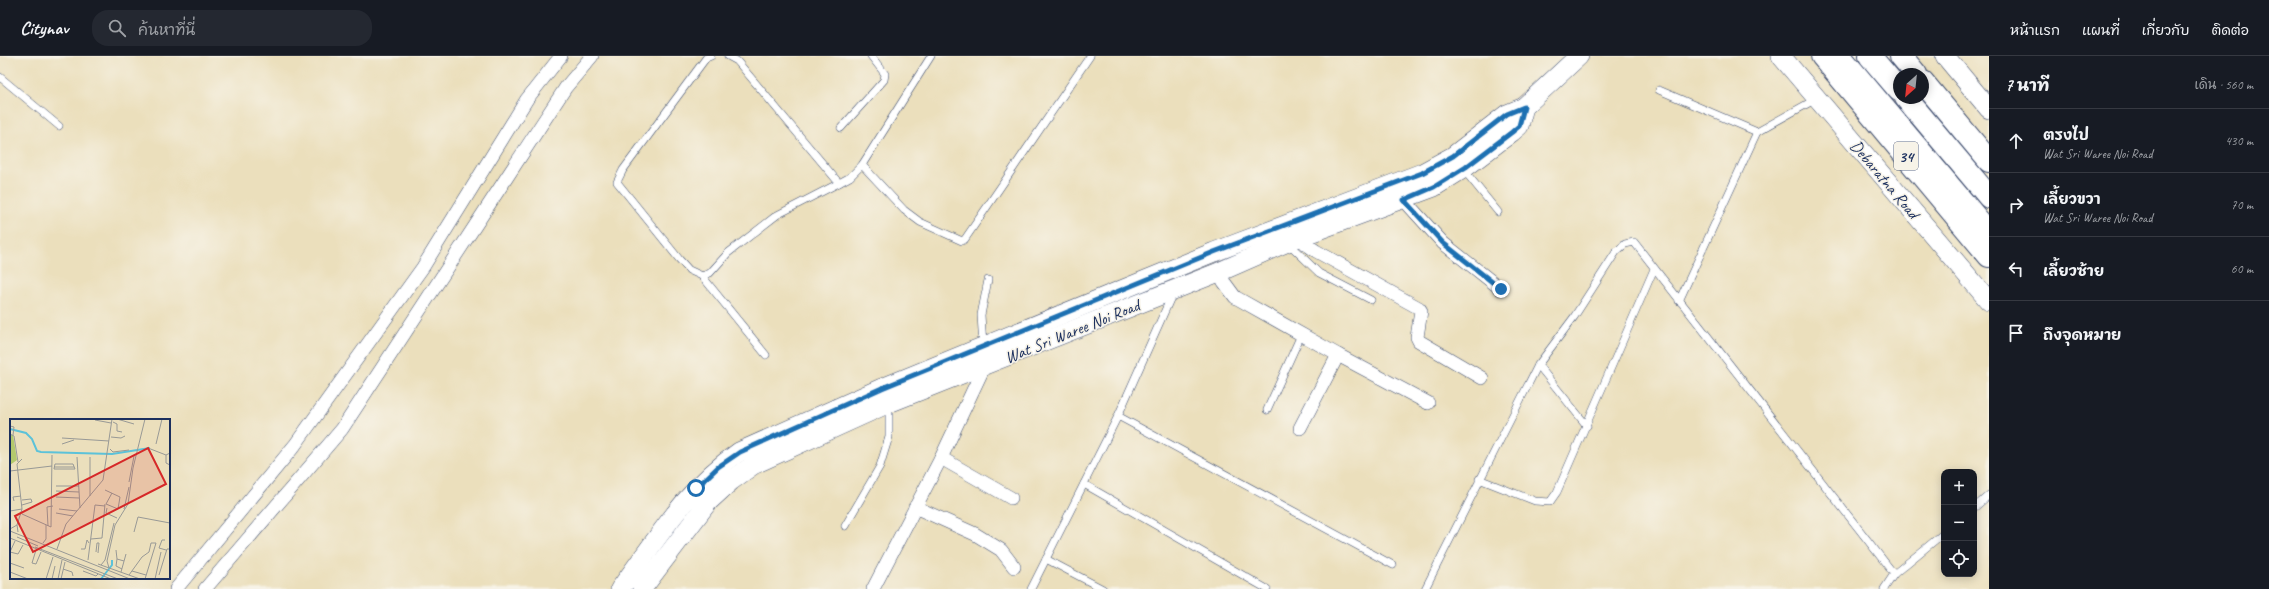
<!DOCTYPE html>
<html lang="th">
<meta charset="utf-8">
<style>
:root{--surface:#171b24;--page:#242831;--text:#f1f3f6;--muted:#9ea1a6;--line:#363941}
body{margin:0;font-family:Caveat,"Playpen Sans Thai",sans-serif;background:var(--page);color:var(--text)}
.controls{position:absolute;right:12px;bottom:12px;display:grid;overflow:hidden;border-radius:8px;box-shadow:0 2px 10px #0003}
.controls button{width:36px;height:36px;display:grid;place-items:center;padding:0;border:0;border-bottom:1px solid var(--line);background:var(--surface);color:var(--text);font:20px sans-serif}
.compass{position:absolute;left:1893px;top:12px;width:36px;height:36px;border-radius:50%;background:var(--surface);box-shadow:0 2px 10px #0003;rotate:207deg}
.stop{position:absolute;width:12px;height:12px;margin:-9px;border:3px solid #1f6fb2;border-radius:50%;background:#fff}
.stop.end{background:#1f6fb2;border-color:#fff;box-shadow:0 1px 4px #0008}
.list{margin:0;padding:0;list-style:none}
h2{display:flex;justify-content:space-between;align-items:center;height:52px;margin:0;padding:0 16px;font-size:17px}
h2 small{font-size:13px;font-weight:400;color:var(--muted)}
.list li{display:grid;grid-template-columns:26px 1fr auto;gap:12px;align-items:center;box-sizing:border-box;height:64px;padding:0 16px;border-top:1px solid var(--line)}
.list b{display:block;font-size:15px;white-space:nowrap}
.list p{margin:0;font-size:13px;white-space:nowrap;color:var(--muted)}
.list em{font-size:13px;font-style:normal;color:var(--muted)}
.icon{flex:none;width:22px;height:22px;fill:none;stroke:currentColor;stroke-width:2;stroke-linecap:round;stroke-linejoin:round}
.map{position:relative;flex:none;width:1989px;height:533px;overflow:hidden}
header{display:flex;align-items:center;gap:24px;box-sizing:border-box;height:56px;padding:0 20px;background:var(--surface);border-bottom:1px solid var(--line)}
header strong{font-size:19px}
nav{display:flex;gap:22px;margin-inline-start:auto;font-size:14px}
.search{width:280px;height:36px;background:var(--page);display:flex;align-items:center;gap:10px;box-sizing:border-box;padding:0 14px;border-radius:16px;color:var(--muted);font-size:15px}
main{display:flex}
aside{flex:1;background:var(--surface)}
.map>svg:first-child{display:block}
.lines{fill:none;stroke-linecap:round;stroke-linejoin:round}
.service-casing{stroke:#3a496c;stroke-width:8}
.minor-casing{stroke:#3a496c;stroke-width:14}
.secondary-casing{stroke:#3a496c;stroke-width:20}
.trunk-casing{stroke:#3a496c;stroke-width:24}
.motorway-casing{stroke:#3a496c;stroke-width:24}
.service{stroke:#fff;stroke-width:7}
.minor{stroke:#fff;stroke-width:13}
.secondary{stroke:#fff;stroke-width:19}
.trunk{stroke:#fff;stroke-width:22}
.motorway{stroke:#fff;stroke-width:22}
.route{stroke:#1f6fb2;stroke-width:5}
.labels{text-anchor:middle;stroke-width:3;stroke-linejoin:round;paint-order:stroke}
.shield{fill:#f7f3e8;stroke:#5d6a87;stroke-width:1}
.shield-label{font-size:16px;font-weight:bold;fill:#1b2f5e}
.street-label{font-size:17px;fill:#1b2f5e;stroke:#f7f3e8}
.inset-river{fill:none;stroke:#5cc2d9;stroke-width:2}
.inset-road{fill:none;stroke:#989996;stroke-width:1}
.view{fill:#d62828;fill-opacity:0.15;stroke:#d62828;stroke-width:2}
.inset-edge{fill:none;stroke:#1b2f5e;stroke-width:2}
</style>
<header>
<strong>Citynav</strong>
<div class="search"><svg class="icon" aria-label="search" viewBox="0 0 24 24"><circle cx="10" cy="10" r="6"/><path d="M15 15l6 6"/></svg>ค้นหาที่นี่</div>
<nav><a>หน้าแรก</a><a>แผนที่</a><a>เกี่ยวกับ</a><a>ติดต่อ</a></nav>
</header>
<main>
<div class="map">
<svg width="1989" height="533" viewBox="0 0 1989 533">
<rect width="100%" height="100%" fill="#f7f3e8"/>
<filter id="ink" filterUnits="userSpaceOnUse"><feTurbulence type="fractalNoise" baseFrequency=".025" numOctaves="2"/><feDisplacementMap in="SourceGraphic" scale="8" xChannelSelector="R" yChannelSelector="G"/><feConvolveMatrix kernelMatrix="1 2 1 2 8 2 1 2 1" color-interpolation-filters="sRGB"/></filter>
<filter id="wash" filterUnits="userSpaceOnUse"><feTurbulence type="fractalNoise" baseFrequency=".012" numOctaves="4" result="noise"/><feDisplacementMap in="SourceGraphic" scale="16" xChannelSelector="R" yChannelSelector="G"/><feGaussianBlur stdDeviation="0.9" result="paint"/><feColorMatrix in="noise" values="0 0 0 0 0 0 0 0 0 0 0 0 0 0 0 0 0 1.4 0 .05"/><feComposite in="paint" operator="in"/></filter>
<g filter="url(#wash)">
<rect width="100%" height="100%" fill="#ebdfbc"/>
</g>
<g filter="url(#ink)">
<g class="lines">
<g class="service-casing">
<g id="service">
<polyline points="711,0 706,2 623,114 617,126 679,203 689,214 702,220 766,299"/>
<polyline points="0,21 59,70"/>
<polyline points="1659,34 1757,76"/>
<polyline points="841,72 884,24 885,18 871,0"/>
<polyline points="862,109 904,154 920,166 962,185 965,183 1090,0"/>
<polyline points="1463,113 1498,156"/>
<polyline points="839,127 850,121 862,109 931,0"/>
<polyline points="1288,187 1319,217 1371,244"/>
<polyline points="702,220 710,217 728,197 777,159 839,127 737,5 728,0"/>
<polyline points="1679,245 1757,76 1816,43"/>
<polyline points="983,290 981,259 988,224"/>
<polyline points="1538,309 1587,370"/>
<polyline points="1267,354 1301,279"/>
<polyline points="1118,360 1393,509"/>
<polyline points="1479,423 1535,445 1550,446 1557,436 1654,213"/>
<polyline points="1084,428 1267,533"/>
<polyline points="1974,452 1989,439"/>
<polyline points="845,470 880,410 889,381 889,350"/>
<polyline points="1046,503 1103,533"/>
<polyline points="1031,533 1118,360 1172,239"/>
<polyline points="1425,533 1538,309 1574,261 1616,196 1625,188 1634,186 1894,518"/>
<polyline points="1884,533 1894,518 1944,477"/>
</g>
</g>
<g class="minor-casing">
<g id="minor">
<polyline points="1404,144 1443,187 1501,233"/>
<polyline points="1299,181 1306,188 1316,195 1419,252 1421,255 1417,281 1419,285 1482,322"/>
<polyline points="1219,216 1224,226 1235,241 1338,299 1428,347"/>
<polyline points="1300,372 1338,299"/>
<polyline points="941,402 1011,442"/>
<polyline points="915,451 975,478 1001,494 1014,511"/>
<polyline points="176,533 295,389 423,211 527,43 561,0"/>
<polyline points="205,533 342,373 566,31 592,0"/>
<polyline points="873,533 941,402 984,311"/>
</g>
</g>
<g class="secondary-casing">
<g id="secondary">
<polyline points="1781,0 1989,245"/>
<polyline points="1945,0 1989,53"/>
<path d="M 620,533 C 659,481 685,434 739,396 L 882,332 L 1214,196 L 1422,117 L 1453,100 L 1507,58 L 1524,51 L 1579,0"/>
<polyline points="642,533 708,446 731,425 753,409 889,347 1219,216 1299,181 1434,131 1466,111 1512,76 1519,70 1524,51"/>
</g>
</g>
<g class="trunk-casing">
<g id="trunk">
<polyline points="1822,0 1989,200"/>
<polyline points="1901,0 1916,18"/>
<polyline points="1923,26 1989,105"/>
</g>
</g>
<g class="motorway-casing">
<g id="motorway">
<polyline points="1840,0 1989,177"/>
<polyline points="1870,0 1899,34"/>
<polyline points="1906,42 1989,141"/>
</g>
</g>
<use href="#service" class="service"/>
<use href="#minor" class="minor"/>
<use href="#secondary" class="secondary"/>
<use href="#trunk" class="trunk"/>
<use href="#motorway" class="motorway"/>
</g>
</g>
<g class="lines" filter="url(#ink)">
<polyline class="route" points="696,432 718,411 740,396 882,332 1214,196 1422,117 1453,100 1507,58 1524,51 1519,70 1512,76 1466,111 1434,131 1404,144 1443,187 1501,233"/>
</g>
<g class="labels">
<rect class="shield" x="1894" y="86" width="24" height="28" rx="3"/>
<g class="shield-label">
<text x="1906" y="106">34</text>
</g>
<g class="street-label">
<text transform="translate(1885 123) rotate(50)" y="6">Debaratna Road</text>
<text transform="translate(1072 275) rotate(-22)" y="6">Wat Sri Waree Noi Road</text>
</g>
</g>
<g transform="translate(10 363)">
<rect width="160" height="160" fill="#ebdfbc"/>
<path d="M 0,16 L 3,16 L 7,41 L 0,46 Z" fill="#b4c96d"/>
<path class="inset-river" d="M 0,10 L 16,14 L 22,20 L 27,32 L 31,33 L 102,35 L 140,29M 91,160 L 102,146 L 102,141"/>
<path class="inset-road" d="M 107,0 L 124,5M 85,1 L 101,4M 103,3 L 107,5 L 107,12 L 112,13M 0,7 L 4,8 L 3,16M 0,15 L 4,17 L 8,43M 101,18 L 111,19 L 115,17M 52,19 L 99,22M 52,25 L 64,21M 146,25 L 152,0M 138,29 L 156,36 L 160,34M 100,30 L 103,33 L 119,31M 156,36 L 156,44 L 160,46M 67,38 L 70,89M 80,38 L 80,77M 45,45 L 63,45 L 65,50 L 44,50 ZM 44,48 L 64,48M 0,52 L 42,47M 119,63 L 124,37M 46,67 L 69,67M 95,71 L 110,78 L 108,90 L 96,85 L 102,74M 46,72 L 69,73M 46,78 L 69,79M 12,81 L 21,80 L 22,83 L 12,86M 4,82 L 3,78 L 11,77M 97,89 L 96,94 L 107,99M 49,90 L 67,92M 114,90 L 119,68M 0,92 L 12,90M 46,94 L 63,97M 12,95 L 41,108 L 42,36M 7,106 L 12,90 L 7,45 L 12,40M 38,107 L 37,88 L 43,87M 0,110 L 7,106 L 8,113M 0,112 L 120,160M 124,113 L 128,98 L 160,104M 7,118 L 28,127M 0,119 L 101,160M 81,120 L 92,119 L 95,85M 155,121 L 152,121 L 149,129 L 156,131M 33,124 L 36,120 L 36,106M 25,128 L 108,160M 47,130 L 56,105 L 93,61 L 102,0M 71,130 L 75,130 L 77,121 L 79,124M 26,131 L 22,144 L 26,145 L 31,133M 106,131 L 107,140 L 114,142M 0,133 L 8,135 L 13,126M 0,133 L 5,122M 86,133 L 87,124 L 89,124 L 88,134M 107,140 L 106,147 L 112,150M 78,141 L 85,86 L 95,87M 0,144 L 14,149M 88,145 L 130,160M 91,146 L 95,141 L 104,104M 99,149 L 97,142 L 105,106 L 118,85 L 123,49 L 135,0M 53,150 L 62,153 L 63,157M 73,152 L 86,157 L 88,155M 122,152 L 136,156M 0,153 L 18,160M 111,153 L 116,135M 119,156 L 132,138 L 139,133M 149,156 L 157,130 L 160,130M 36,160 L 43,138M 42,160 L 45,147M 48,160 L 52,141M 51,160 L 55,143M 135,160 L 146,124 L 141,124 L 139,133M 145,160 L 151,133"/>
<path class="view" d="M 138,29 L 156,65 L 23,133 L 5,97 Z"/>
<rect width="160" height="160" class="inset-edge"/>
</g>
</svg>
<div class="controls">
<button>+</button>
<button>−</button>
<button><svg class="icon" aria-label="locate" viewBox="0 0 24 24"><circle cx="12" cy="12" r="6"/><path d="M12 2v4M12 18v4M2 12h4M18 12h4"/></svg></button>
</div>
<svg class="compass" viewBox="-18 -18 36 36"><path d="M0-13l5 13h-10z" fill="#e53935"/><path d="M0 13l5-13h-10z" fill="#9ea1a6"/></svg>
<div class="stop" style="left:696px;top:432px"></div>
<div class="stop end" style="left:1501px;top:233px"></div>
</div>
<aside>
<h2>7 นาที<small>เดิน · 560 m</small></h2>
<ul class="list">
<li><svg class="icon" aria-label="ahead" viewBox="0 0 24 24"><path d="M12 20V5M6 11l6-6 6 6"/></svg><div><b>ตรงไป</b><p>Wat Sri Waree Noi Road</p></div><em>430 m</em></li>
<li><svg class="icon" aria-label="right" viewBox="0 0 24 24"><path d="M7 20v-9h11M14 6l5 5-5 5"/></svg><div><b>เลี้ยวขวา</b><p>Wat Sri Waree Noi Road</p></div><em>70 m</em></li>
<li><svg class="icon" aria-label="left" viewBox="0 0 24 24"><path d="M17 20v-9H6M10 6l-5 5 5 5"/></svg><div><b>เลี้ยวซ้าย</b></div><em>60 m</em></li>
<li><svg class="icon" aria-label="arrive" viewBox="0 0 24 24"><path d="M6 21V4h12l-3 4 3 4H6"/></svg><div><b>ถึงจุดหมาย</b></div></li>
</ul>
</aside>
</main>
